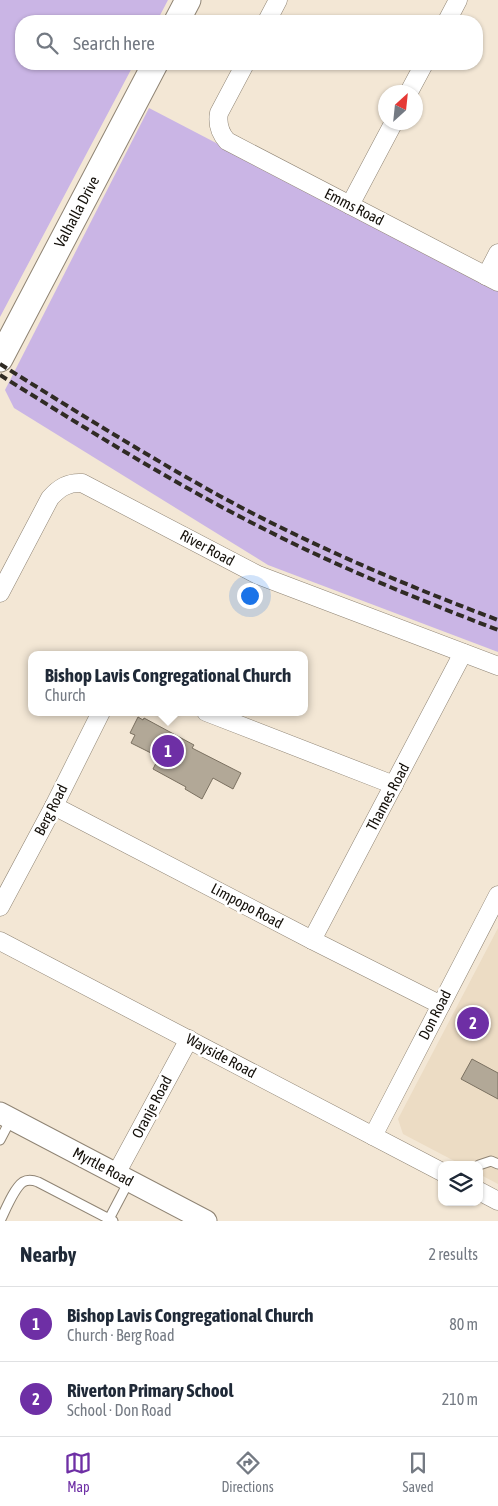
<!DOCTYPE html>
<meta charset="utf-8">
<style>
:root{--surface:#fff;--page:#f6f6f7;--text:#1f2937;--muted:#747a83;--line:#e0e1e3;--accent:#6e2fa5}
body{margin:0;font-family:"Asap Condensed",sans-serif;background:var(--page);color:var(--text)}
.controls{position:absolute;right:15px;bottom:15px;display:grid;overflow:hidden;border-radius:10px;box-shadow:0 1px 4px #0004}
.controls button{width:45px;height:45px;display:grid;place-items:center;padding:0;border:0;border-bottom:1px solid var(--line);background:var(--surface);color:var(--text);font:25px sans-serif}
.compass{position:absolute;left:378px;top:85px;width:45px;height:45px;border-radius:50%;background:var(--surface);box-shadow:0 1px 4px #0004;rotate:27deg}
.you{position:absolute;left:249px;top:595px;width:18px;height:18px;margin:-12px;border:4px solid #fff;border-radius:50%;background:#1a73e8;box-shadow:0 0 0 8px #1a73e833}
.badge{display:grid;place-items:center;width:32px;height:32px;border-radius:50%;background:var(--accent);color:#fff;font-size:16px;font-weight:700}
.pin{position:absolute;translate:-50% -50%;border:2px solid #fff;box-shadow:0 1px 5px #0006}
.popup{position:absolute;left:28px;top:651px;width:280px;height:65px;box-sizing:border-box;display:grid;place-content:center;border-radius:10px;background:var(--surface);filter:drop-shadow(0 1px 4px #0005);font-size:16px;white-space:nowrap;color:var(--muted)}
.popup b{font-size:19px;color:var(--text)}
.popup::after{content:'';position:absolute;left:50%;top:100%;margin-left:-10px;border:10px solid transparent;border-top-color:var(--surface)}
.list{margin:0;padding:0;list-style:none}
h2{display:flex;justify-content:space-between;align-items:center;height:65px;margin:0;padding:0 20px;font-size:21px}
h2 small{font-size:16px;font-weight:400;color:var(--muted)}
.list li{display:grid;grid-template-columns:32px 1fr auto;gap:15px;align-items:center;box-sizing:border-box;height:75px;padding:0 20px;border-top:1px solid var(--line)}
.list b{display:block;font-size:19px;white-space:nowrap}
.list p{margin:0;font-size:16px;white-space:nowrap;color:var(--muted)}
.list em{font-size:16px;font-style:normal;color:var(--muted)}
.icon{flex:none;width:28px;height:28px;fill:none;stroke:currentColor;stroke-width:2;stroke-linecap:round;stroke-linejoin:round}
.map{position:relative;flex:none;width:498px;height:1221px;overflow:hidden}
.search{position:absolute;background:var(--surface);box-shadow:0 1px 4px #0004;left:15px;right:15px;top:15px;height:55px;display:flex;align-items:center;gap:12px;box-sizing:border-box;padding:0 18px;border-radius:20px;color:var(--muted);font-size:19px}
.sheet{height:215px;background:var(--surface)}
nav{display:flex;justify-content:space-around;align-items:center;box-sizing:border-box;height:70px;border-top:1px solid var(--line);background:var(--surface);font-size:14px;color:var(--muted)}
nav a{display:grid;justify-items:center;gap:2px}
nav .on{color:var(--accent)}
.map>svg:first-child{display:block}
.built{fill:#ecdcc4}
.green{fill:#cab5e5}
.building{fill:#b2a897;stroke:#7b7161}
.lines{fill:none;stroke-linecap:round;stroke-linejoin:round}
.service-casing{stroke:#8f8474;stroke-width:11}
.minor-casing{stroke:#8f8474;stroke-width:19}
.tertiary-casing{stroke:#8f8474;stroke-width:23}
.secondary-casing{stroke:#8f8474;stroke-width:27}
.service{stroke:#fff;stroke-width:9}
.minor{stroke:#fff;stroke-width:18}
.tertiary{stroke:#fff;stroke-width:21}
.secondary{stroke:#fff;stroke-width:25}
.rail{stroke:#302b24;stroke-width:4;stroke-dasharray:8 4;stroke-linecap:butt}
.labels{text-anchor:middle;stroke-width:5;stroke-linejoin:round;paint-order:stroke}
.street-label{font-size:15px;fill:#14100a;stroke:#fff}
</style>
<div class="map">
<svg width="498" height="1221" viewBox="0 0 498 1221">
<rect width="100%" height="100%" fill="#f3e7d5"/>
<polygon class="built" points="498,928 498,1184 479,1174 479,1165 462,1165 403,1134 398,1119"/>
<g class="green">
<polygon points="0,0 168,0 157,21 21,21 21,64 134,64 0,317"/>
<polygon points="149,108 498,290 498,652 268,565 14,408 5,390"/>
</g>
<g class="building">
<polygon points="138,717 143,720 144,718 194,745 192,748 241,773 233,789 213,778 202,799 185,789 186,787 153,769 159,757 131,743 135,735 130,733"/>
<polygon points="472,1059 498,1073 498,1099 461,1079"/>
</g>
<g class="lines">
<g class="service-casing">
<g id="service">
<polyline points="0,1140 11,1119"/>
<polyline points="479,1165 491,1161 498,1164"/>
<polyline points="109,1219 129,1181"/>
<path d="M 0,1221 C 5,1211 14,1188 23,1182 C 28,1179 33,1180 38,1182 L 113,1221"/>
</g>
</g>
<g class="minor-casing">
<g id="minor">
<polyline points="267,21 278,0"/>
<polyline points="447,21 458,0"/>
<path d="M 245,64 L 219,113 C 217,124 220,133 227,141 L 498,282"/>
<polyline points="409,92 424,64"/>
<polyline points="350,205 394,122"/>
<polyline points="486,276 498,253"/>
<path d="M 0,593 L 50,498 C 59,488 68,482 82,483 L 258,575 L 498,666"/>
<polyline points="206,712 394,785"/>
<polyline points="54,806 312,940 441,1005"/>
<polyline points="0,907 54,806 101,712"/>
<polyline points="312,940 463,653"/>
<polyline points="0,941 442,1172"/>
<polyline points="373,1136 498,895"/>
<polyline points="116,1174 189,1039"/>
<polyline points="479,1191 498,1201"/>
</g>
</g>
<g class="tertiary-casing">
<polyline id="tertiary" points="0,1113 206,1221"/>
</g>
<g class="secondary-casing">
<g id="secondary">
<polyline points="177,21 188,0"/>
<polyline points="0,359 155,64"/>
</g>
</g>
<use href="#service" class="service"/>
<use href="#minor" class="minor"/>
<use href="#tertiary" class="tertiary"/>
<use href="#secondary" class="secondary"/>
<g class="rail">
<path d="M 0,364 C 72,409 144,454 218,495 C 308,544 402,584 498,620"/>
<path d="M 0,375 C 88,430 176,485 268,531 C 343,569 420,600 498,630"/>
</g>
</g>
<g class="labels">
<g class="street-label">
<text transform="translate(354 207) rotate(27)" y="5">Emms Road</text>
<text transform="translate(77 212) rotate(-62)" y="5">Valhalla Drive</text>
<text transform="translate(207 548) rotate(28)" y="5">River Road</text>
<text transform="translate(388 797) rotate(-62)" y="5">Thames Road</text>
<text transform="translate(51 810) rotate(-63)" y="5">Berg Road</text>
<text transform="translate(247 906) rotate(28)" y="5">Limpopo Road</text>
<text transform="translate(435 1015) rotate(-63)" y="5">Don Road</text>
<text transform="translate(221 1056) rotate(28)" y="5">Wayside Road</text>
<text transform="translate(152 1107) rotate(-62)" y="5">Oranje Road</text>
<text transform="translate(103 1167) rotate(28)" y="5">Myrtle Road</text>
</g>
</g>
</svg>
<div class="controls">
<button><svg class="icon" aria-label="layers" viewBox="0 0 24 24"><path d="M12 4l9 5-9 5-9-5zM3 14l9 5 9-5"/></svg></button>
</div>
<svg class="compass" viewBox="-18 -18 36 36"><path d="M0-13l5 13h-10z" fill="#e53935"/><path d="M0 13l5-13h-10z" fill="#747a83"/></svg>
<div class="you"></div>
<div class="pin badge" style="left:168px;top:751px">1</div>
<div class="popup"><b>Bishop Lavis Congregational Church</b>Church</div>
<div class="pin badge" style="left:473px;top:1023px">2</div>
<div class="search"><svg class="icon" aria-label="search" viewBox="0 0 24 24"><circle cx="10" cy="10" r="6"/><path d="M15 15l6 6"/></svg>Search here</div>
</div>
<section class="sheet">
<h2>Nearby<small>2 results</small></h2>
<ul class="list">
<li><span class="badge">1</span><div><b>Bishop Lavis Congregational Church</b><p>Church · Berg Road</p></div><em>80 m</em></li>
<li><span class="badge">2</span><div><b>Riverton Primary School</b><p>School · Don Road</p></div><em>210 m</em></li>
</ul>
</section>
<nav>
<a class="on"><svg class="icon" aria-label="map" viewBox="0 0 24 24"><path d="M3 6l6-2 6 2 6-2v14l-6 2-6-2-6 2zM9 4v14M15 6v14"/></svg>Map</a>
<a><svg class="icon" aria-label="directions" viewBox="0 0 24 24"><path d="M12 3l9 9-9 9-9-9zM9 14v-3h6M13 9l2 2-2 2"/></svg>Directions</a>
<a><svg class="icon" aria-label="saved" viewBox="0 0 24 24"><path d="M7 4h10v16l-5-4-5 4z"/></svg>Saved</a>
</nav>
